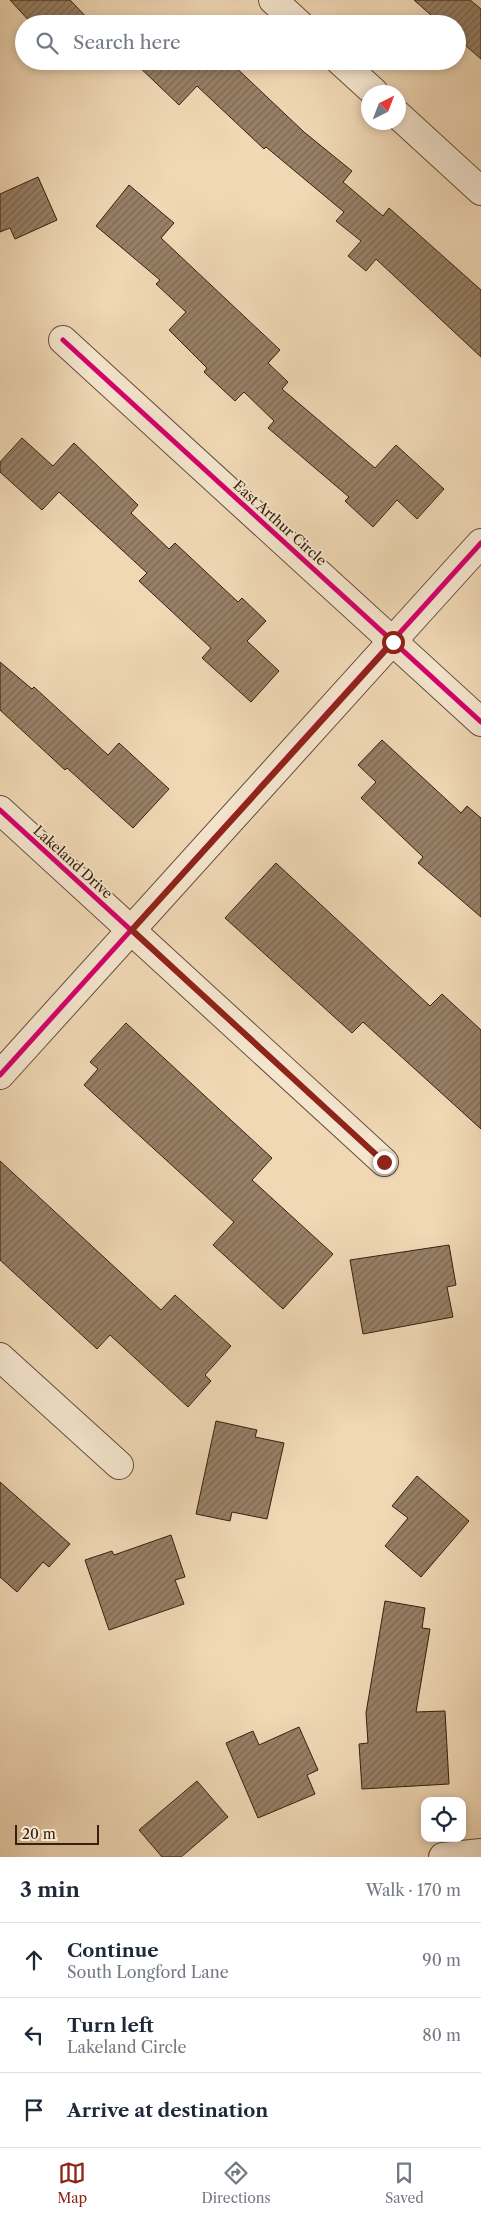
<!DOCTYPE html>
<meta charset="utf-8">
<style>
:root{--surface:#fff;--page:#f2f2f3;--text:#1f2937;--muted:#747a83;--line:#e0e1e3;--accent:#8f2418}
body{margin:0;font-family:"Libre Caslon Text",serif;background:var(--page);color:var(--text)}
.controls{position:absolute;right:15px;bottom:15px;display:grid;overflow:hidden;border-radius:10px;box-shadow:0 2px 8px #0003}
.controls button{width:45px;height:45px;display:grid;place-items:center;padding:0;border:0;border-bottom:1px solid var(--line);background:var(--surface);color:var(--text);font:25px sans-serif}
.compass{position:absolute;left:361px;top:85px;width:45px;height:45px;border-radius:50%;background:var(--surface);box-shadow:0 2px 8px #0003;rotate:42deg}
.scale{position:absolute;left:15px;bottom:12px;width:84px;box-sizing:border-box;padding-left:5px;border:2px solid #372010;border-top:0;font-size:14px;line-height:18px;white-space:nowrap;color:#372010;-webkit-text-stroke:4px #f5e6cf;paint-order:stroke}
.stop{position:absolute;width:15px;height:15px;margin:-11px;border:4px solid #8f2418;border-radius:50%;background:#fff}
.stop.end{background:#8f2418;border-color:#fff;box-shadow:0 1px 5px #0008}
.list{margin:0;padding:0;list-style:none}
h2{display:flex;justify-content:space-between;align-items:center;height:65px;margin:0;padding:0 20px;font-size:21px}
h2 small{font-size:16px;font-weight:400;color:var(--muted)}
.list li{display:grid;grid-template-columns:32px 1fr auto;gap:15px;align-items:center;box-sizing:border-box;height:75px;padding:0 20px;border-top:1px solid var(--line)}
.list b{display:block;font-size:19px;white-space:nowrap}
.list p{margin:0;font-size:16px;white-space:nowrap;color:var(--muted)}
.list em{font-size:16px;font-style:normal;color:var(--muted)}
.icon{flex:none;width:28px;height:28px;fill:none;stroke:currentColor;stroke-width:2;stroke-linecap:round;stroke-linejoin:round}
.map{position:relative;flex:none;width:481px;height:1857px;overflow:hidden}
.search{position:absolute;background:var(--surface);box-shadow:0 2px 8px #0003;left:15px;right:15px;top:15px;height:55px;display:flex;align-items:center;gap:12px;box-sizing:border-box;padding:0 18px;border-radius:28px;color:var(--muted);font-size:19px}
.sheet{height:290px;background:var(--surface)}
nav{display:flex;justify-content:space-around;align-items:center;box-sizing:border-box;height:70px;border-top:1px solid var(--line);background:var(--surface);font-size:14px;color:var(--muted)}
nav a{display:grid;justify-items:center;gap:2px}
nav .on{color:var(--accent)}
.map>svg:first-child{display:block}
.building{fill:url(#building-hatch);stroke:#372010}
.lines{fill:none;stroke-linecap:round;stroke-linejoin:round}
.minor-casing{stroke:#654e39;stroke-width:30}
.minor{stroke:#f5e6cf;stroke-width:28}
.cycleway-casing{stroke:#f5e6cf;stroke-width:8}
.cycleway{stroke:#d6006c;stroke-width:5}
.route{stroke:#8f2418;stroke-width:6}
.labels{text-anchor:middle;stroke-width:4;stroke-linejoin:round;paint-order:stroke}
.street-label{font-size:14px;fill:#372010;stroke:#f5e6cf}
</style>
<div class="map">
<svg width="481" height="1857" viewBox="0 0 481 1857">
<defs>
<pattern id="building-hatch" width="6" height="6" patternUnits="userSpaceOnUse" patternTransform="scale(1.25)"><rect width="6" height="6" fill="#978066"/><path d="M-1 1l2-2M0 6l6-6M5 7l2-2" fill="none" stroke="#7c6853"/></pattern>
</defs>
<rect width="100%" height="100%" fill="#f0d8b5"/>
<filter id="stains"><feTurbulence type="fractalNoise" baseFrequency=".004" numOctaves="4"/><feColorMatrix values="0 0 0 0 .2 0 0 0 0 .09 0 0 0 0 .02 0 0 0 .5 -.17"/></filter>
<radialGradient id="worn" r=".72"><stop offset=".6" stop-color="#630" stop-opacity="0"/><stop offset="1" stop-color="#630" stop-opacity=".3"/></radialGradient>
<g class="building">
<polygon points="10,0 70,0 93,24 32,24"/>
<polygon points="414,0 470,0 481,9 481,59 457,38 457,24 441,24"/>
<polygon points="133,61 229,61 304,132 352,171 343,182 383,216 389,208 481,290 481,357 376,259 366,271 348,256 361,241 336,221 344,212 266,147 264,149 197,86 179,105"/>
<polygon points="38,177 57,220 15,239 10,228 0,232 0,194"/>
<polygon points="129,185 174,223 161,238 280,350 268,363 288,382 282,389 375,468 396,445 444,489 417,519 397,500 373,527 345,501 349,497 268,428 274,421 244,392 235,401 204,372 207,368 169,330 186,312 156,284 160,280 96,226"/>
<polygon points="22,438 53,466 74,443 138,505 131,513 169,549 175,543 238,602 242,598 266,621 247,641 279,671 251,702 202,658 211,648 139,581 147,573 59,492 42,510 0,472 0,462"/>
<polygon points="0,662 32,689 34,687 108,755 119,743 169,789 133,828 67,768 65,770 0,710"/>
<polygon points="382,740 461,813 467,806 481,818 481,917 418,863 423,857 361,798 376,782 358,765"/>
<polygon points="276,863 430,1006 442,994 481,1030 481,1129 363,1022 352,1033 225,918"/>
<polygon points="126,1023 272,1158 252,1180 333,1254 283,1309 213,1245 234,1222 84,1085 98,1069 90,1062"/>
<polygon points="0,1161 161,1310 175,1295 231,1346 205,1375 211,1381 188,1407 110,1335 97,1349 0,1260"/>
<polygon points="449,1245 456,1285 447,1287 453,1317 363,1334 350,1260"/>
<polygon points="216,1421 257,1430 255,1437 284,1443 267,1519 232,1512 230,1521 196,1514"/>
<polygon points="417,1476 469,1521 421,1577 385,1546 408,1518 392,1506"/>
<polygon points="0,1482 70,1544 49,1567 43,1562 17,1592 0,1577"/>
<polygon points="171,1535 185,1577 175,1580 184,1604 109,1630 85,1560 112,1551 114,1555"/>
<polygon points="385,1601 425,1608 422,1628 430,1629 416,1712 445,1711 449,1784 362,1789 359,1744 368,1743 366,1713"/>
<polygon points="299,1727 318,1770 307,1775 315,1794 258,1818 226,1743 253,1731 259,1745"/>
<polygon points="197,1781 228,1817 181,1857 162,1857 139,1830"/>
</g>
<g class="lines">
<g class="minor-casing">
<g id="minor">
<polyline points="273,0 299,24"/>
<polyline points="340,61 374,92"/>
<polyline points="398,115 481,191"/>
<polyline points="63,340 481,722"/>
<polyline points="0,810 384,1162"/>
<polyline points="0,1075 481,543"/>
<polyline points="0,1357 119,1465"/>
<polyline points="443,1857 481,1853"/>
</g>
</g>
<use href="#minor" class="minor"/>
<g class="cycleway-casing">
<g id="cycleway">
<polyline points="63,340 481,722"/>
<polyline points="0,810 384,1162"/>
<polyline points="0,1075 481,543"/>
</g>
</g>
<use href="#cycleway" class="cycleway"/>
</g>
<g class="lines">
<polyline class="route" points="384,1162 132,930 393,642"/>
</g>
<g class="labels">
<g class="street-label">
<text transform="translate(280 523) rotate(42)" y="5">East Arthur Circle</text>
<text transform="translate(73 862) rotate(42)" y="5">Lakeland Drive</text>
</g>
</g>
<rect width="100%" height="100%" filter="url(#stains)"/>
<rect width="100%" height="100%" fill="url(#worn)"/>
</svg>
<div class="controls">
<button><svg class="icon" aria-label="locate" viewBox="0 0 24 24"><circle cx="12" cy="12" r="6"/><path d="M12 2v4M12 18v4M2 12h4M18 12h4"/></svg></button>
</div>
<svg class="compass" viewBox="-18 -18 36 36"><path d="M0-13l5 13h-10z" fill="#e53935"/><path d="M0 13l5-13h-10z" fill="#747a83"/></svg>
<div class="scale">20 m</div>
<div class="stop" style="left:393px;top:642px"></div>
<div class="stop end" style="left:384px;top:1162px"></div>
<div class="search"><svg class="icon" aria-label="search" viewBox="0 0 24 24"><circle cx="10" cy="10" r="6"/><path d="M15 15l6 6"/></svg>Search here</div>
</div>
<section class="sheet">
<h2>3 min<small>Walk · 170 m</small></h2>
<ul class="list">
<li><svg class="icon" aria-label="ahead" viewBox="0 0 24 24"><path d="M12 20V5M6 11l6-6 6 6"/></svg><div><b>Continue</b><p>South Longford Lane</p></div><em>90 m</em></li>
<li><svg class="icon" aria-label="left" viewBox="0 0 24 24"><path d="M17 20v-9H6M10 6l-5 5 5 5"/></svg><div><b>Turn left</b><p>Lakeland Circle</p></div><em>80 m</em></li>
<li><svg class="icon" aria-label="arrive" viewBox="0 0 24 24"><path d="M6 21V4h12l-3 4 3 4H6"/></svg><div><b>Arrive at destination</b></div></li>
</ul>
</section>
<nav>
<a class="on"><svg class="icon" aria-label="map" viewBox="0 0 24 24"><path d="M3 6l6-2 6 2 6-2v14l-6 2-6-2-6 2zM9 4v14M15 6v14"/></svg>Map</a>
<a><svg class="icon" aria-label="directions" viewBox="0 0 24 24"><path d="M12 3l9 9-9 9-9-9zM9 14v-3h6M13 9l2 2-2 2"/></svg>Directions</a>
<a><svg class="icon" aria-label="saved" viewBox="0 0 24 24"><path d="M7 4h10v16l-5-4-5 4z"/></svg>Saved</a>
</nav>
